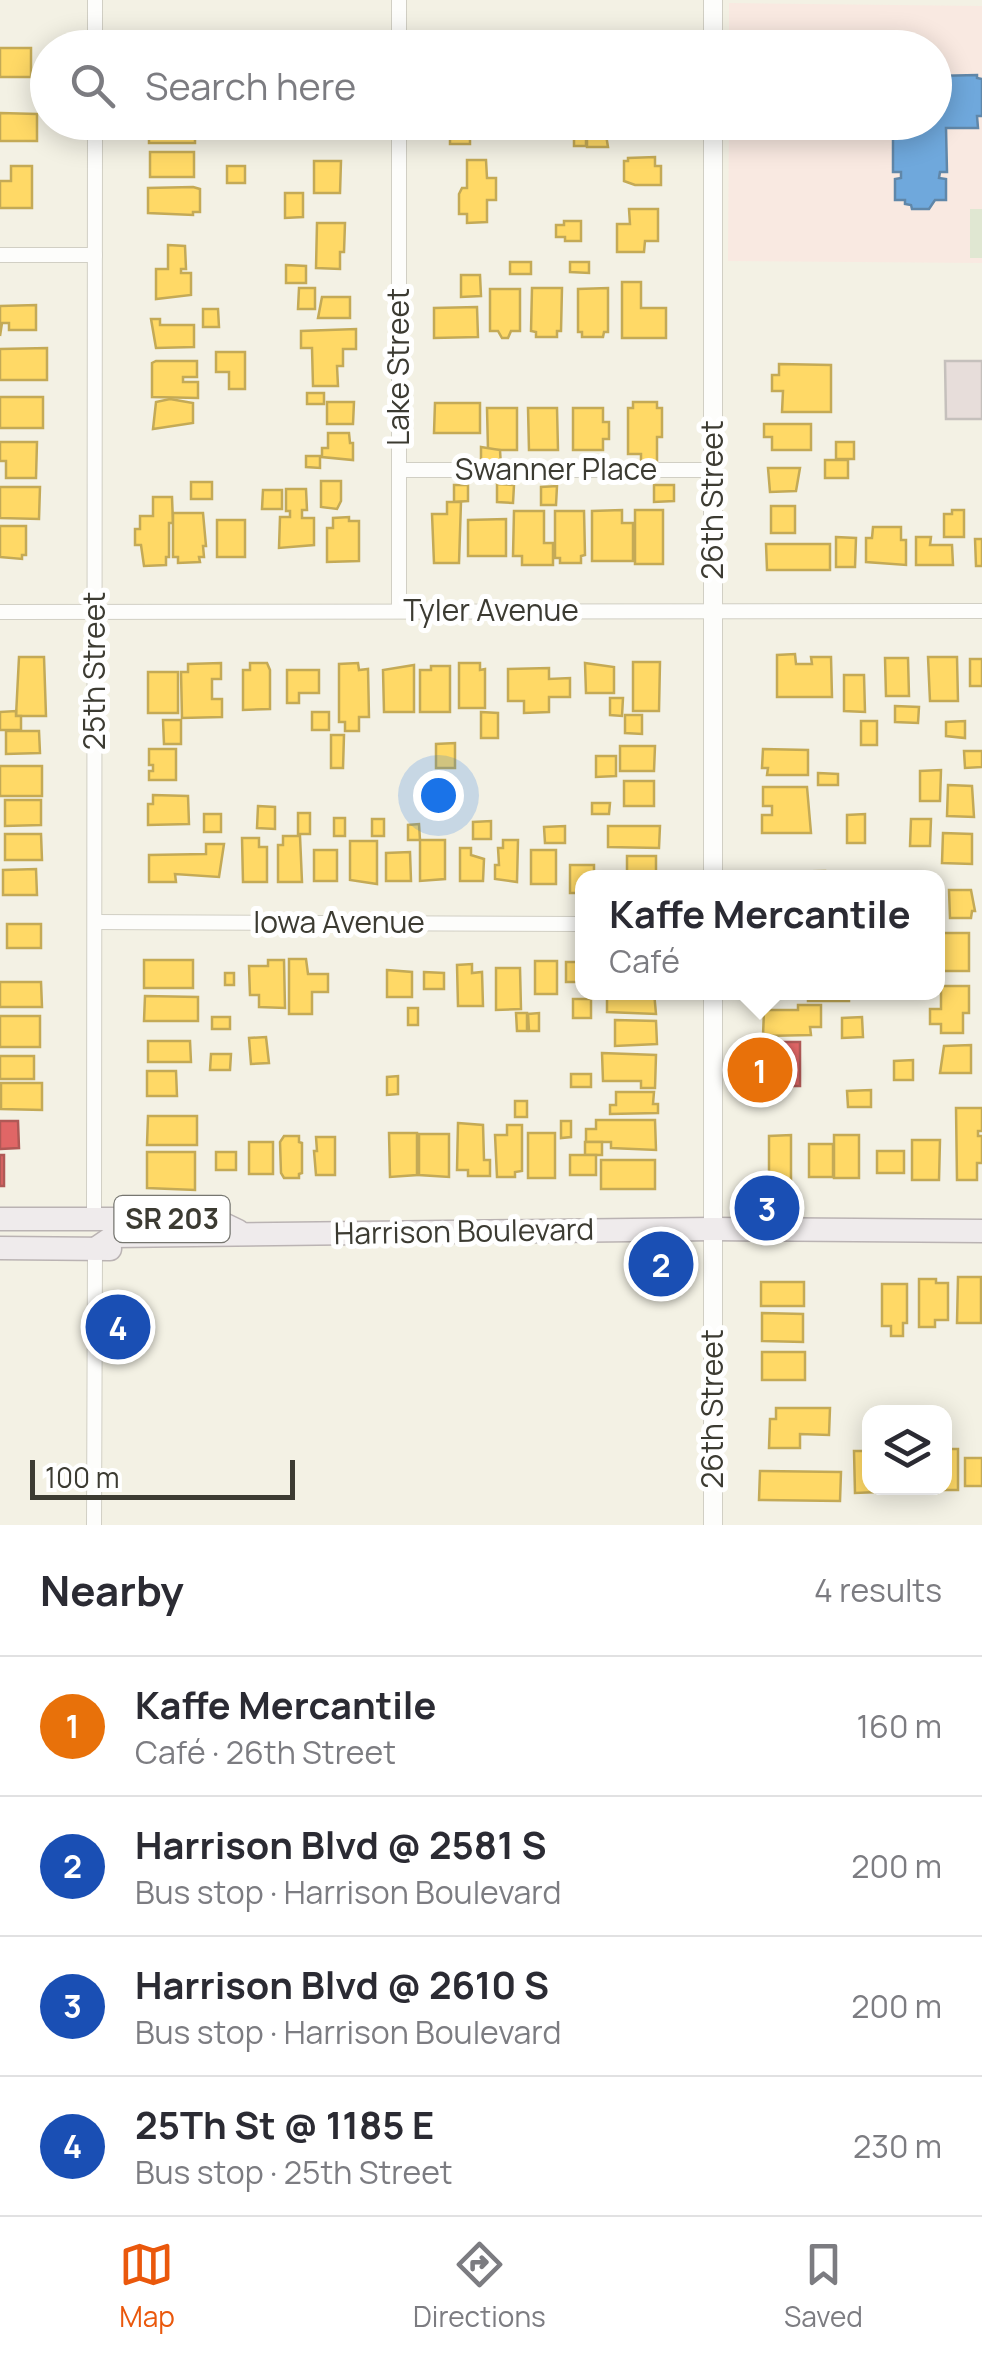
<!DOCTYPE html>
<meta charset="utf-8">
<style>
:root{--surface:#fff;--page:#f2f2f3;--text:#2b2b33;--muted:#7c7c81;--line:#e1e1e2;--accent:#ea580c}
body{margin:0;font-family:Manrope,sans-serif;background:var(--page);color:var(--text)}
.controls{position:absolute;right:30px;bottom:30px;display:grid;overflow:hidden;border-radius:20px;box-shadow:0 5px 25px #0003}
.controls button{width:90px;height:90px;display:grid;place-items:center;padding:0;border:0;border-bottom:2px solid var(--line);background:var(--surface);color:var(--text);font:50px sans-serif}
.scale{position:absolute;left:30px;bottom:25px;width:265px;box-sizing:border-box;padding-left:10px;border:5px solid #3c3b32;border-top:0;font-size:28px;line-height:35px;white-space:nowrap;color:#3c3b32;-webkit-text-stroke:8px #fff;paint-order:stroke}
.you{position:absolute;left:438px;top:795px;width:35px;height:35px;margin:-25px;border:8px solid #fff;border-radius:50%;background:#1a73e8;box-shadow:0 0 0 15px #1a73e833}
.badge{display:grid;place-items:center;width:65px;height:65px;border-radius:50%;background:var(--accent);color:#fff;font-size:32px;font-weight:700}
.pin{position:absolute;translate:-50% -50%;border:5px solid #fff;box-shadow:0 2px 10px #0006}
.popup{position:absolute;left:575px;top:870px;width:370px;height:130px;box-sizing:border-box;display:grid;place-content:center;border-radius:20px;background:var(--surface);filter:drop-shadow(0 2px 8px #0005);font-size:32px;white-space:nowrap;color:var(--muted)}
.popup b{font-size:38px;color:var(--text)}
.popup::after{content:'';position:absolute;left:50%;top:100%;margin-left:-20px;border:20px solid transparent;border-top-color:var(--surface)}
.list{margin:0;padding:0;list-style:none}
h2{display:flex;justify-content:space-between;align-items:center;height:130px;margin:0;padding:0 40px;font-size:42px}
h2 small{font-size:32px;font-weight:400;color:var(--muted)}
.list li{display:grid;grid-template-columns:65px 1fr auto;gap:30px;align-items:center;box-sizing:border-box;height:140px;padding:0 40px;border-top:2px solid var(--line)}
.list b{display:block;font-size:38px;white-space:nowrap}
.list p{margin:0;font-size:32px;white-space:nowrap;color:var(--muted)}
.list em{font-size:32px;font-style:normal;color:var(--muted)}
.icon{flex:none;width:55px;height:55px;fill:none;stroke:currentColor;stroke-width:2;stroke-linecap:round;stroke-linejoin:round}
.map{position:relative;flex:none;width:982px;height:1525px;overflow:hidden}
.search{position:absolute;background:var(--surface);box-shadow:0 5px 25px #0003;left:30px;right:30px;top:30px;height:110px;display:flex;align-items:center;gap:25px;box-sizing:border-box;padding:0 35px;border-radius:55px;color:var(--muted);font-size:38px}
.sheet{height:690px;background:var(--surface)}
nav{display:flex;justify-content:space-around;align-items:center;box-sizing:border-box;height:140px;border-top:2px solid var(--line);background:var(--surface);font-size:28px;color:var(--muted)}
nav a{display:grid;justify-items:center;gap:5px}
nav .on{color:var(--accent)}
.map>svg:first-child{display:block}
.education{fill:#f9e9e1}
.green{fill:#e0e7d2}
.homes{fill:#ffd966;stroke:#c4aa56;stroke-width:2.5}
.shops{fill:#e06666;stroke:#af5956;stroke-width:2.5}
.schools{fill:#6fa8dc;stroke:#6087a9;stroke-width:2.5}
.building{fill:#e7ddda;stroke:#c5c0bc;stroke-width:2.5}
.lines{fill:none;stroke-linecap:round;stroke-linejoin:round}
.minor-casing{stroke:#d1cfc4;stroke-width:16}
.tertiary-casing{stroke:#d1cfc4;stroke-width:20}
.primary-casing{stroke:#bab3b3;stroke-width:25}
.minor{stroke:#fdfdfb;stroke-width:14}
.tertiary{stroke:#fdfdfb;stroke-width:18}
.primary{stroke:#efebec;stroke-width:22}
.labels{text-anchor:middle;stroke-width:10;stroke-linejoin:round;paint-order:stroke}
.shield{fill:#fff;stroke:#767670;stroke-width:2.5}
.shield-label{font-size:28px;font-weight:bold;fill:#3c3b32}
.street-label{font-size:30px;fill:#3c3b32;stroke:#fff}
</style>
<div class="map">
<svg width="982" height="1525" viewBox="0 0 982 1525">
<rect width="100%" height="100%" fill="#f3f1e4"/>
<polygon class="education" points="729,3 982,6 982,263 728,261 729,123 934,122 934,48 729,47"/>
<rect class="green" x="970" y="209" width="12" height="49"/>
<g class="homes">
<rect x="0" y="48" width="31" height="29"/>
<polygon points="0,113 37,114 37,141 0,141"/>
<rect x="149" y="122" width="46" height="21"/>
<rect x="450" y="123" width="20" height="21"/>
<polygon points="587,126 605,129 608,147 587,147"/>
<rect x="574" y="129" width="12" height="17"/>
<rect x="150" y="152" width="44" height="25"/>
<polygon points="655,157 655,166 661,166 661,185 635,185 624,181 624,161 628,161 628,158"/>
<polygon points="467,160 486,160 487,178 496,178 496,200 487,200 487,222 467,223 467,214 459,214 459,194 462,188 467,188"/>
<polygon points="314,161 341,161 340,193 314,193"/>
<polygon points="11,166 32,166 32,208 0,208 0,181 11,181"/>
<rect x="227" y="166" width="18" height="17"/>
<polygon points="193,187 200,189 200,212 193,212 193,215 148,213 148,188"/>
<polygon points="285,193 303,193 303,217 285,218"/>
<polygon points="629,209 658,209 658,241 645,241 644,252 617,252 617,224 630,224"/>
<polygon points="564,221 581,221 581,241 565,241 565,237 556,237 556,225 564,225"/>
<polygon points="317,223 345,223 344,252 340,252 340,269 316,268"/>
<polygon points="168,245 185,246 186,269 181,269 181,273 191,273 191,295 156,299 156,269 168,269"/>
<rect x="510" y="262" width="21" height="12"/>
<polygon points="570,262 589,262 589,273 570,272"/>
<polygon points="286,265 306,266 306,283 286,283"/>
<polygon points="461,275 480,275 481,296 461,297"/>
<polygon points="622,282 641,282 641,308 666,308 666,338 622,338"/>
<polygon points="299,288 315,288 315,309 298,309"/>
<polygon points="532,288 562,288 561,331 557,331 557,337 536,337 536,332 531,331"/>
<polygon points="608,288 608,332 604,332 603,337 582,337 582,332 578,332 578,289"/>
<polygon points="490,289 520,289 520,331 511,331 508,338 502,338 498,331 490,331"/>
<polygon points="322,297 350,297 350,318 318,318"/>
<polygon points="36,305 36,330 9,330 9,323 2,323 0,336 0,306"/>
<polygon points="477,307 478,337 434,338 434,308"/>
<polygon points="203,309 218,309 219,327 203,327"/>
<polygon points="151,319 160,319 160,325 194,325 194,347 156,348"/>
<polygon points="356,329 356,349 343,349 343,366 337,366 338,386 313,386 312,348 301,348 301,331"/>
<polygon points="47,348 47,380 0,380 0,349"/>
<polygon points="216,352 245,352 245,389 229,389 229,372 216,372"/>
<polygon points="156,361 197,361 197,377 183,377 183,382 198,382 198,398 152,397 152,363"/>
<polygon points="779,364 831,365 831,412 782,412 783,391 772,391 772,375 779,375"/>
<rect x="307" y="393" width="17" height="11"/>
<rect x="0" y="397" width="43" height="31"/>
<polygon points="170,399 193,403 193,423 153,429 156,402"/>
<polygon points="327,402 354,402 353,424 327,424"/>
<polygon points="633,402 657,402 657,408 662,408 662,437 657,437 657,462 641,462 641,454 628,454 628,408 633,408"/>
<polygon points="435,403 480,403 480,433 434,433"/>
<polygon points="487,408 517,408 517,450 488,450"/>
<polygon points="528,408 557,408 558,450 529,450"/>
<polygon points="573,408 603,408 603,422 609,422 609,439 603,439 603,450 573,450"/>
<polygon points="764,424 811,424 811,450 772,450 772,437 764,437"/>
<polygon points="328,433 349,433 350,443 353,443 353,460 322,457 322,448 328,448"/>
<polygon points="0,442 37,442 36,478 6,478 6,461 0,461"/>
<rect x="836" y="442" width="18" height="17"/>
<polygon points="481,447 500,450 501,467 481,467"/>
<polygon points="306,456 320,456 320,468 306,467"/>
<rect x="825" y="460" width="23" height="18"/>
<polygon points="768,468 800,468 796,491 770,492"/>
<polygon points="321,481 341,481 341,501 337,509 321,507"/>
<rect x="191" y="482" width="21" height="17"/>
<polygon points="497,484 514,485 513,503 497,502"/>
<polygon points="454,485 468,485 468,501 454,502"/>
<polygon points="654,485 674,485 674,501 654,502"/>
<polygon points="557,486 556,505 541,505 541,487"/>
<polygon points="0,487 40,487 39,519 0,518"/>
<polygon points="286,489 306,489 307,510 302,510 302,518 314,518 314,545 279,548 280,517 290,517 290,511 286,511"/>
<polygon points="263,490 282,490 282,509 262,509"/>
<polygon points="153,497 172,497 173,523 169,523 169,557 166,557 166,565 144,566 141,545 135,545 135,529 140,529 140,516 153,516"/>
<polygon points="447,502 461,502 459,563 434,563 432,514 447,514"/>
<rect x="771" y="506" width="24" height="27"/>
<polygon points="622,510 622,523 633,523 633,561 592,561 592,511"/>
<rect x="635" y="510" width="28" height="54"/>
<polygon points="952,510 964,510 964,537 944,537 944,514 952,514"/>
<polygon points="514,511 544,511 544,543 553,543 553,565 522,565 522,556 513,556"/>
<polygon points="555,511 584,511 585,555 581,556 581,563 560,563 560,558 555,558"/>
<polygon points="173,513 203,513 206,546 203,546 204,557 199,557 200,562 178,563 178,557 173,557"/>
<polygon points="349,517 349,521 359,521 359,561 327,562 327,528 333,528 333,518"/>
<polygon points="506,519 506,556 468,556 468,520"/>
<rect x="217" y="520" width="28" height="37"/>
<polygon points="0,526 26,526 26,555 22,555 22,559 0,557"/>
<polygon points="873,527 901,527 901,540 906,540 906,565 866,562 866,538 872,538"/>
<polygon points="836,537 856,538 855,567 836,567"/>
<polygon points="916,537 931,537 930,545 952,545 953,565 916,565"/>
<polygon points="975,539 982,539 982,566 976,566"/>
<polygon points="766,544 830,544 830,570 767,570"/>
<polygon points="795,654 796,664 812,664 811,657 831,657 832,697 777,697 777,655"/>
<polygon points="19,657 44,657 46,716 16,716"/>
<polygon points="928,657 957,657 958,701 930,701"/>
<polygon points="885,658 908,658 909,696 886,696"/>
<rect x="970" y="659" width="12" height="27"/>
<polygon points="633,662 660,662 659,711 633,711"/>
<polygon points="221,663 221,679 212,679 212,699 222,699 222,717 182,718 181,672 188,672 188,664"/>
<polygon points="250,663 267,663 270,670 270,709 243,710 243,670 250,670"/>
<polygon points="358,663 359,670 368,669 369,717 359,717 359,731 345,731 345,722 339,722 339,664"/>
<polygon points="459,663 480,663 480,670 485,669 485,708 459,708"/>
<polygon points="585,663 614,667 614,693 586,693"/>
<polygon points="414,665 414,712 384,712 383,670"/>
<polygon points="431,666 450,666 450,712 420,712 420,670 431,670"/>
<polygon points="549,668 549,679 570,678 570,697 549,697 549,712 524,713 524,701 508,701 508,669"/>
<polygon points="287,670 319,670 319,693 299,693 299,703 287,703"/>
<rect x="148" y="672" width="30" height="41"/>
<polygon points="844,675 864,675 865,712 844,711"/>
<polygon points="610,698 623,698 622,716 610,715"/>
<polygon points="895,706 919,707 918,723 895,722"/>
<polygon points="16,711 16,716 21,716 21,730 0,730 0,712"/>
<rect x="312" y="712" width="17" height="18"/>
<polygon points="481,712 498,713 498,738 481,738"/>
<polygon points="625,715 642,715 642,734 625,733"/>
<polygon points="163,720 181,720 181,744 164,744"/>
<rect x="861" y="721" width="16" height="24"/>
<polygon points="965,721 965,738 946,736 946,722"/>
<polygon points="6,731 39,731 40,753 6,754"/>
<polygon points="331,735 344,735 343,768 331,768"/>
<polygon points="455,743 455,768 436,768 436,744"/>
<polygon points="620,746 655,746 654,771 620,771"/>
<polygon points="149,749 176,749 176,780 149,780 149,771 153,771 153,765 149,765"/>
<polygon points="763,749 808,750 808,775 767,775 768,768 762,768"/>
<polygon points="964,751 982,751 982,767 965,768"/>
<polygon points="596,756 616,756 616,776 596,777"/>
<rect x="0" y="766" width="42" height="30"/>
<polygon points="941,770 940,801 920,801 920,771"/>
<polygon points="818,773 838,774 838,785 818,785"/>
<rect x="624" y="781" width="30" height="25"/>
<rect x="435" y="784" width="21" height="27"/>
<polygon points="948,785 972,786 974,817 947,816"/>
<polygon points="763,787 807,787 811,833 762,833 762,815 772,815 772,806 763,806"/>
<polygon points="153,795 188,796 189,824 148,825 148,804 153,804"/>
<polygon points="5,800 41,800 41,825 5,826"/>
<polygon points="592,803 610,803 609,814 592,814"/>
<polygon points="258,806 275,807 275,829 257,828"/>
<rect x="298" y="813" width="12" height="21"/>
<rect x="204" y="814" width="17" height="18"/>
<polygon points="865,814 865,843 847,843 847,815"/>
<rect x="334" y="818" width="11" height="18"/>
<rect x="372" y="819" width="12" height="17"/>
<polygon points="911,819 931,819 930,846 910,846"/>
<polygon points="491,821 491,839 473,839 473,822"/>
<polygon points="419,824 420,840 408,840 408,825"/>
<polygon points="565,826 565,843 545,843 544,827"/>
<polygon points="608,826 660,826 659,848 608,847"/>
<polygon points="943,833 972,834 972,864 942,863"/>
<polygon points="5,834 41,834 42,860 5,860"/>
<polygon points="283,836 300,836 302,882 278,882 278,845 283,845"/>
<polygon points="242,838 259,838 259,847 267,847 267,882 243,882"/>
<polygon points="420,840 445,840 445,879 420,881"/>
<polygon points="503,840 518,840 517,882 495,879 495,865 499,865 498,848 503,848"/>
<polygon points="350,841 377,841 377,884 350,880"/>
<polygon points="206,844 224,844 219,877 175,874 176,882 149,882 149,855 206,854"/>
<polygon points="460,848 471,848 471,855 484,859 483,881 460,881"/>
<rect x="314" y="850" width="23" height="31"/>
<rect x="531" y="850" width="25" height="34"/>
<polygon points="410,852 411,881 386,881 386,853"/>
<polygon points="627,856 656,856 656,877 662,878 627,878"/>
<polygon points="570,865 594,865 594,878 582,878 582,893 570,893"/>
<polygon points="36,869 37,895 3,895 3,870"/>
<polygon points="825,871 825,878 767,878 767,872"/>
<polygon points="949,890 971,890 975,911 972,911 971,918 950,918"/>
<rect x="7" y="924" width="34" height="24"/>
<polygon points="938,933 969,933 969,971 940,971"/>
<polygon points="289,959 306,959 308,974 328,974 328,992 312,992 312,1014 289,1014"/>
<rect x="144" y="960" width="49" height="28"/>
<polygon points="268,960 284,960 285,1008 259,1007 259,995 250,995 249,966 268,966"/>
<rect x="535" y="961" width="22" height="33"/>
<rect x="566" y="962" width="16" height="20"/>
<polygon points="472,964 472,973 482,972 483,1006 458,1006 457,965"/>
<polygon points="496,968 520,968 521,1009 496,1010"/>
<polygon points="387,970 412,972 412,997 387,997"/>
<polygon points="424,972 444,973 444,989 424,989"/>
<rect x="225" y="973" width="9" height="12"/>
<polygon points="0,982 41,982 42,1007 0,1007"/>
<polygon points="941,986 969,986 969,1013 963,1013 963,1033 941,1033 941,1024 930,1024 930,1009 941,1009"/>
<polygon points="607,992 654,992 656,1014 607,1012"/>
<rect x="808" y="992" width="41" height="9"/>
<polygon points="145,996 198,997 198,1021 144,1021"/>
<rect x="573" y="999" width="18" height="19"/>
<polygon points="798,1005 821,1005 821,1027 810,1027 811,1035 763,1036 764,1010 798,1010"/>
<rect x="408" y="1008" width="10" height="17"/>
<polygon points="516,1013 527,1013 527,1031 517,1031"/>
<polygon points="539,1013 539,1031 529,1031 528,1014"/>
<rect x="0" y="1016" width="40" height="31"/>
<rect x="212" y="1017" width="18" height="12"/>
<polygon points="862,1017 863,1037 842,1038 842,1018"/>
<polygon points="615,1020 656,1021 657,1044 615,1046"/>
<polygon points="266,1037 269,1063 251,1064 249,1038"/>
<polygon points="148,1041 190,1041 191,1062 148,1062"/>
<polygon points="971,1045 971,1073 940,1073 944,1046"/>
<polygon points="602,1053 656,1055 655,1088 641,1088 641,1081 603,1081"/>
<polygon points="211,1054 231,1054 230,1070 210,1070"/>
<rect x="0" y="1056" width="34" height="23"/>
<polygon points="913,1060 913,1080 894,1080 894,1061"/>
<polygon points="147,1071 176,1071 177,1096 147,1096"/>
<rect x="571" y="1074" width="20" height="13"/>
<polygon points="398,1076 398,1094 387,1095 387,1077"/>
<polygon points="1,1083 42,1083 42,1110 1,1109"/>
<polygon points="871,1090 871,1107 848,1107 847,1091"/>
<polygon points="616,1092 654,1092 653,1104 658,1104 658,1113 610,1114 610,1105 616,1105"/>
<rect x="515" y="1101" width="12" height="16"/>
<polygon points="956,1108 982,1108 982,1131 978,1131 978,1136 982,1136 982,1163 977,1163 977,1180 957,1180"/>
<polygon points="148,1116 197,1116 197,1145 147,1145"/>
<polygon points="596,1120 655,1120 656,1150 611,1148 611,1142 586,1142 586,1129 596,1129"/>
<polygon points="561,1121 571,1121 571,1137 561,1138"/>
<polygon points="458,1123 483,1125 484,1160 490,1160 490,1176 468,1176 468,1170 457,1170"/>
<polygon points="507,1125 522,1125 522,1171 515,1172 515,1177 497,1177 495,1135 507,1135"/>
<polygon points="389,1133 417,1133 417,1175 390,1177"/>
<rect x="528" y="1133" width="27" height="45"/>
<polygon points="419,1134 449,1134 449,1177 419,1175"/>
<polygon points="791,1135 791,1182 769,1182 769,1136"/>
<rect x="834" y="1135" width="25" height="43"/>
<polygon points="284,1136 299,1136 299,1142 302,1143 302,1173 299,1174 299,1178 284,1178 281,1173 280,1142"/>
<polygon points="316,1137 335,1137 335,1175 316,1175 314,1151 317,1151"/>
<polygon points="912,1140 940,1140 939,1180 912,1180"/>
<rect x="249" y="1142" width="24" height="32"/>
<rect x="585" y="1142" width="17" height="13"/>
<rect x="809" y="1144" width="24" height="33"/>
<rect x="877" y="1151" width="27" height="22"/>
<polygon points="147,1152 195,1152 195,1190 147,1188"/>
<rect x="216" y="1152" width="20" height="18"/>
<rect x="570" y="1155" width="26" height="20"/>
<rect x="601" y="1160" width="54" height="29"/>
<polygon points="958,1277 981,1277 981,1323 957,1323"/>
<polygon points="919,1279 936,1279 936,1283 948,1283 948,1320 935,1320 935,1327 919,1327"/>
<rect x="761" y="1282" width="43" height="24"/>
<polygon points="882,1284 907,1284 907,1323 903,1323 903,1336 891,1336 891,1326 882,1326"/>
<polygon points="762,1313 803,1314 803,1342 762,1341"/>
<rect x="762" y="1352" width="43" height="28"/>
<polygon points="776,1408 830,1408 829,1435 800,1434 800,1448 769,1448 770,1419 776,1419"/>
<polygon points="944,1449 958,1449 958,1490 936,1490 944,1488"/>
<polygon points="854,1451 870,1451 870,1488 879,1488 879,1492 855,1493"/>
<rect x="965" y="1458" width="17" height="28"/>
<polygon points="760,1471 841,1472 840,1501 759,1500"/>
</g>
<g class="shops">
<polygon points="764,1042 800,1042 800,1086 763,1086 763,1080 748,1080 748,1057 764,1057"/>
<polygon points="0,1121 18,1121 19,1148 0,1149"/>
<rect x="0" y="1155" width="4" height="31"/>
</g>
<polygon class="schools" points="977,75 977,78 982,79 982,116 977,116 978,128 946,128 947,172 940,172 939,178 946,179 946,200 935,200 929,209 912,209 911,205 905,204 905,200 895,200 895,179 901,178 901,172 893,172 893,122 934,122 934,76"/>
<polygon class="building" points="945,361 982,361 982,419 946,419"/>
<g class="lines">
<g class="minor-casing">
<g id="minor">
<polyline points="95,0 95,48"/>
<polyline points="399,48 399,0"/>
<polyline points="0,255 95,255"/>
<polyline points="399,470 713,470"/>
<polyline points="399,611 399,122"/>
<polyline points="0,612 982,611"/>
<polyline points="95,922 582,924"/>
<polyline points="94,1219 95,122"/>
<polyline points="94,1525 95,1249"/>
</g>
</g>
<g class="tertiary-casing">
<g id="tertiary">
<polyline points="713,48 713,0"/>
<polyline points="713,878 713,122"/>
<polyline points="713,992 713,1525"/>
</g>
</g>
<g class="primary-casing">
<g id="primary">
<polyline points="0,1219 213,1219 238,1231"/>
<polyline points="0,1248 110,1249"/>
<polyline points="95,1249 114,1236 713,1229 982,1231"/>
</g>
</g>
<use href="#minor" class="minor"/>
<use href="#tertiary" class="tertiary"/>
<use href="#primary" class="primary"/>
</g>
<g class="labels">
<rect class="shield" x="114.5" y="1196" width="115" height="46" rx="8"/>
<g class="shield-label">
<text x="172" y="1229">SR 203</text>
</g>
<g class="street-label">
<text transform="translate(399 367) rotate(-90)" y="10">Lake Street</text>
<text x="556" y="480">Swanner Place</text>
<text transform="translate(713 500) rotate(-90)" y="10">26th Street</text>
<text x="491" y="621">Tyler Avenue</text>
<text transform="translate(95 671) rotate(-90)" y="10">25th Street</text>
<text x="339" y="933">Iowa Avenue</text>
<text transform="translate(464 1232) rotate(-1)" y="10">Harrison Boulevard</text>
<text transform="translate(713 1409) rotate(-90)" y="10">26th Street</text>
</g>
</g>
</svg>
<div class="controls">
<button><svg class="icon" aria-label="layers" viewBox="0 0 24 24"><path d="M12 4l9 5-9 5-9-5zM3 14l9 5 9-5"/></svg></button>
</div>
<div class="scale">100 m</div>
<div class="you"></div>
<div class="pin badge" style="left:760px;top:1070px;background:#e8710a">1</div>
<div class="popup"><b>Kaffe Mercantile</b>Café</div>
<div class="pin badge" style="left:661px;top:1264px;background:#1a4fb4">2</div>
<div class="pin badge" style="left:767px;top:1208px;background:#1a4fb4">3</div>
<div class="pin badge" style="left:118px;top:1327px;background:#1a4fb4">4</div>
<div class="search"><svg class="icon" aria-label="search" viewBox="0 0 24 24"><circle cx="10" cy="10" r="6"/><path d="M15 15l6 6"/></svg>Search here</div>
</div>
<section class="sheet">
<h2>Nearby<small>4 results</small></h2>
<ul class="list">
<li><span class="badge" style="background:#e8710a">1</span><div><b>Kaffe Mercantile</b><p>Café · 26th Street</p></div><em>160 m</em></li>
<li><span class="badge" style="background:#1a4fb4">2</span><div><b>Harrison Blvd @ 2581 S</b><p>Bus stop · Harrison Boulevard</p></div><em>200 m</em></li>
<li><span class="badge" style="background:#1a4fb4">3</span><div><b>Harrison Blvd @ 2610 S</b><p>Bus stop · Harrison Boulevard</p></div><em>200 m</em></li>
<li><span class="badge" style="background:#1a4fb4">4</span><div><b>25Th St @ 1185 E</b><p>Bus stop · 25th Street</p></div><em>230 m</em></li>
</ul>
</section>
<nav>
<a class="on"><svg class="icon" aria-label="map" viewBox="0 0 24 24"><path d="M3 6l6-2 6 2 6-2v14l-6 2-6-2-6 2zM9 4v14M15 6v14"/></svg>Map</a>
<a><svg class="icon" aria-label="directions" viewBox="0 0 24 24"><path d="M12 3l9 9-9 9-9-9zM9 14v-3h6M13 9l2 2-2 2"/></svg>Directions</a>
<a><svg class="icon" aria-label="saved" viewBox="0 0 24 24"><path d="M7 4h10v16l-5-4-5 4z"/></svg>Saved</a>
</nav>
